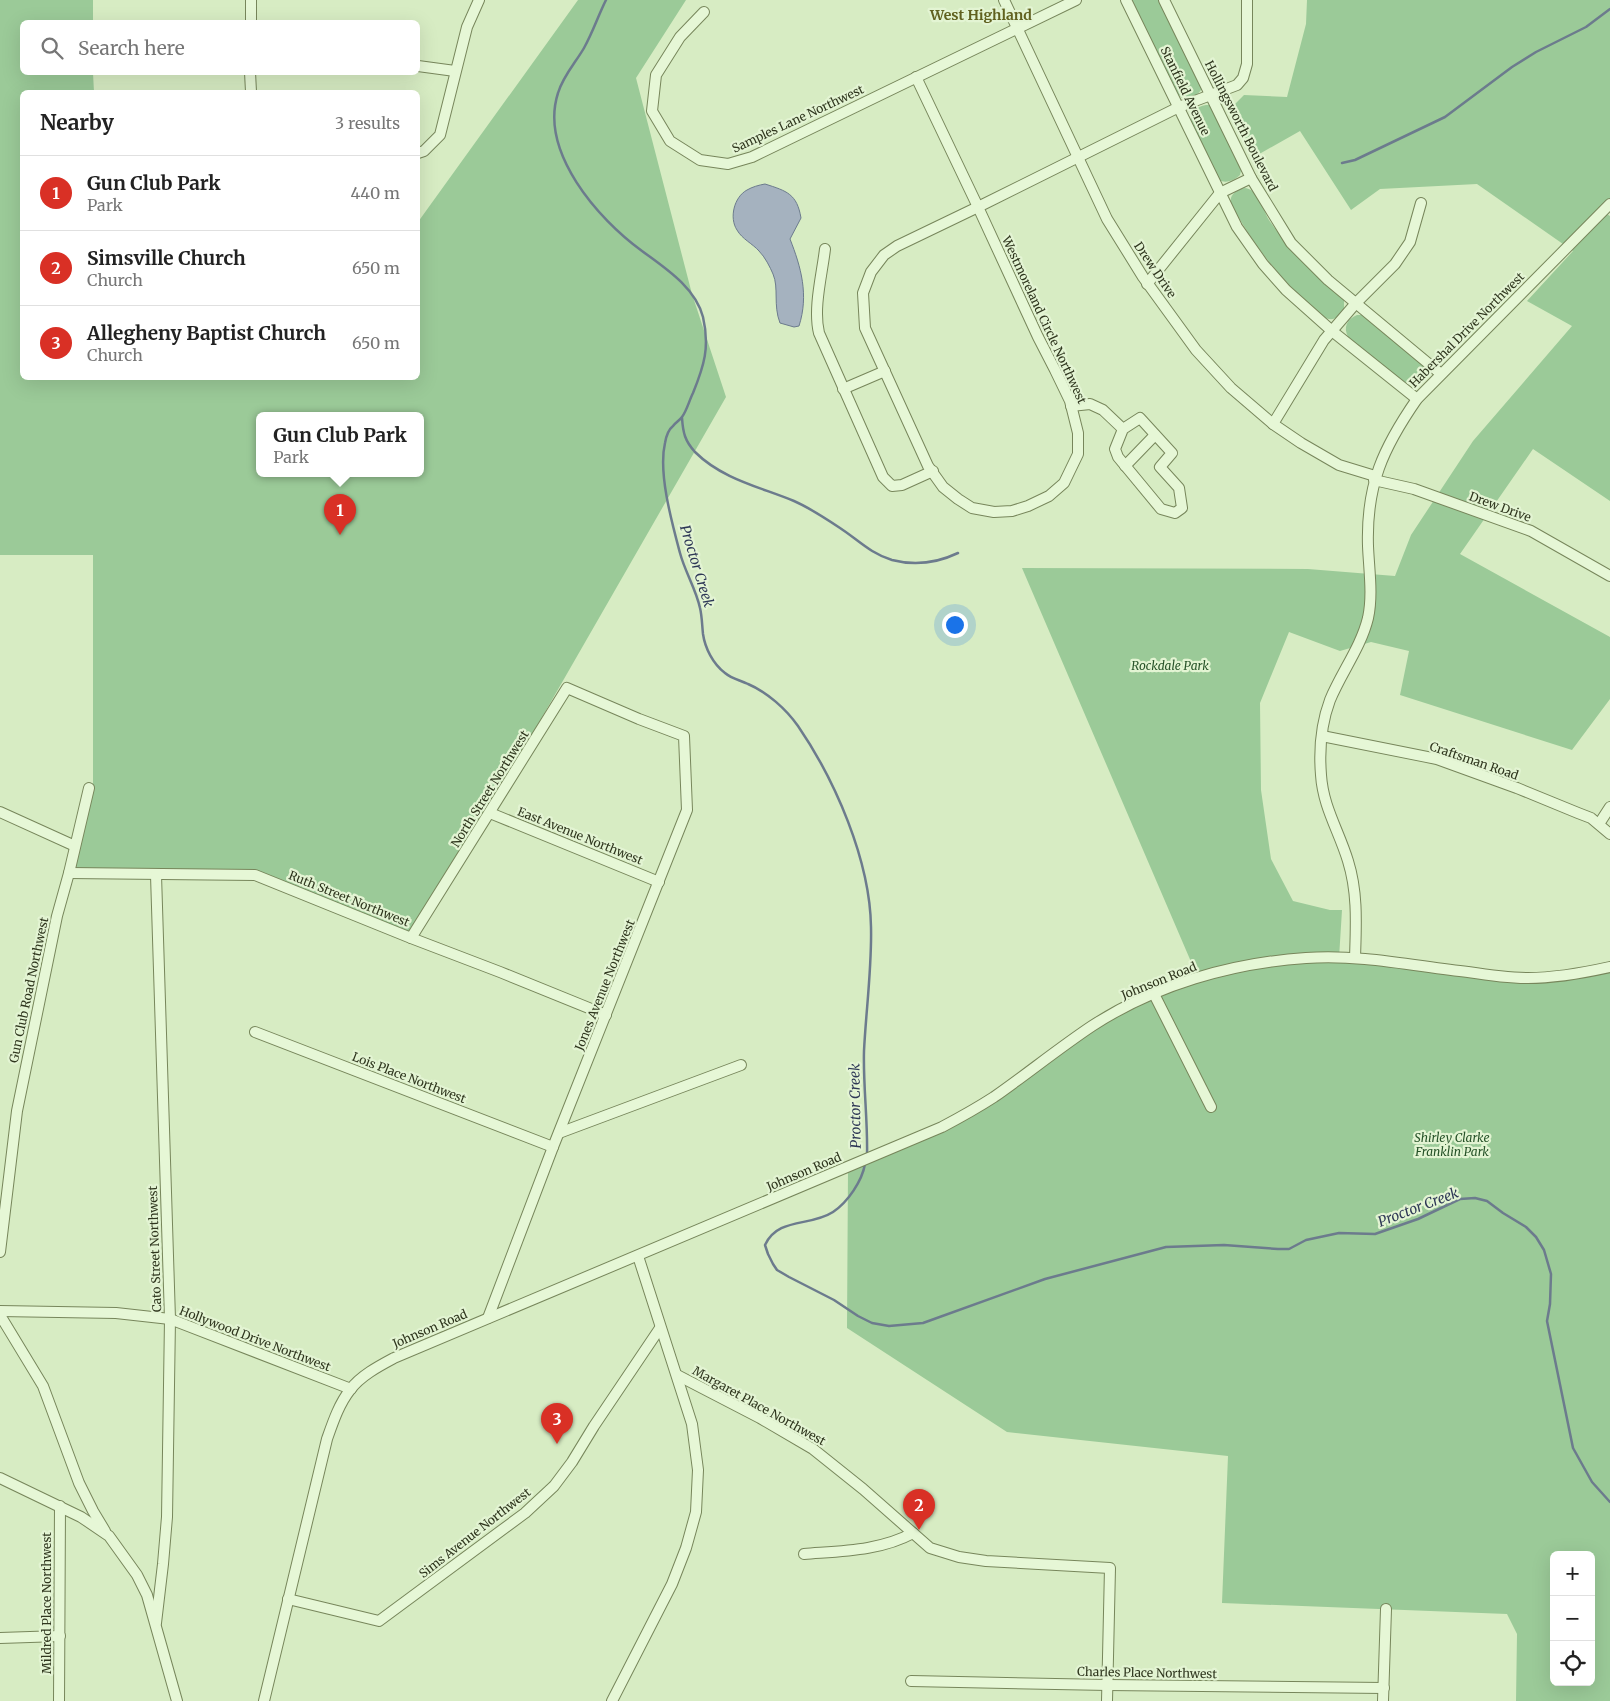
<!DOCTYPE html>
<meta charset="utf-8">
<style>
:root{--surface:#fff;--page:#f2f2f2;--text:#222;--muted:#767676;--line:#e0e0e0;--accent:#d93025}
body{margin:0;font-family:Merriweather,serif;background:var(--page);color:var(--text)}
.controls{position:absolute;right:15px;bottom:15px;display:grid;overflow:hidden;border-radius:8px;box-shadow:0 5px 20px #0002}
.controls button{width:45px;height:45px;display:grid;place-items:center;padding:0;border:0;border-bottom:1px solid var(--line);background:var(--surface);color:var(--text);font:25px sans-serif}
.you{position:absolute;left:954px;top:624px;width:18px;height:18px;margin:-12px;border:4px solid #fff;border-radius:50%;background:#1a73e8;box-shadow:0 0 0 8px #1a73e833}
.badge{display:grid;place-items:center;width:32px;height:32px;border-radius:50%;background:var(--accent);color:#fff;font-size:16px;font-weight:700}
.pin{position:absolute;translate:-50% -41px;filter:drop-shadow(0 1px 2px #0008)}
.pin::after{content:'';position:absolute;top:26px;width:18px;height:15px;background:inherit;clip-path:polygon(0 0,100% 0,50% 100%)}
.popup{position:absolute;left:256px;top:412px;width:168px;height:65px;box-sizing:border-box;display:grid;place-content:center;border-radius:8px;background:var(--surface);filter:drop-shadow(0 1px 4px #0005);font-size:16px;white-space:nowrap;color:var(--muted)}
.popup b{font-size:19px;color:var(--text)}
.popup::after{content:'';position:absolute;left:50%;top:100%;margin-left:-10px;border:10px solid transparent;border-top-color:var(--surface)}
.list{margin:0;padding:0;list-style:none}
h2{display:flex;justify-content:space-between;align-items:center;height:65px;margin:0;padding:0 20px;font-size:21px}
h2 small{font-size:16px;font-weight:400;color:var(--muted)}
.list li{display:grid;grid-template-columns:32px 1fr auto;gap:15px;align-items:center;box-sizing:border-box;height:75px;padding:0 20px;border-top:1px solid var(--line)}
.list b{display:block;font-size:19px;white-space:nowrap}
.list p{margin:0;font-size:16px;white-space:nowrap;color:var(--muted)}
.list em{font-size:16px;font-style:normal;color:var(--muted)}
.icon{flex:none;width:28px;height:28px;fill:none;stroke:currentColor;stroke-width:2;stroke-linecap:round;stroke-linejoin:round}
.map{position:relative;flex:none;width:1610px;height:1701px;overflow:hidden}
.search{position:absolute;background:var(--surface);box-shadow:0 5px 20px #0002;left:20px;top:20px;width:400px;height:55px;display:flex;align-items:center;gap:12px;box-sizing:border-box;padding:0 18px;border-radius:8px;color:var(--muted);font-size:19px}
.panel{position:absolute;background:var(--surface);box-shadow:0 5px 20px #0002;left:20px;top:90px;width:400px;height:290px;border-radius:8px}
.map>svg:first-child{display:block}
.green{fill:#9bca98;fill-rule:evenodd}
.water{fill:#a5b2bf;stroke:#6c7b8d}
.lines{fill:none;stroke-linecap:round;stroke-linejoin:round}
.stream{stroke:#6c7b8d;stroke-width:2.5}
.minor-casing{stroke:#77865b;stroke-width:12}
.minor{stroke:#e6f7d6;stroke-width:10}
.labels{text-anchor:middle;stroke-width:4.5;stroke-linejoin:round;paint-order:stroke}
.street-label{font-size:12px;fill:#2f361e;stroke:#e3f4d3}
.park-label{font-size:12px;font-style:italic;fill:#265228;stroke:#e3f4d3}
.neighbourhood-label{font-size:14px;font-weight:bold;fill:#60611f;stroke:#e3f4d3}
.water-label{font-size:14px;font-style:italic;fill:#2e3856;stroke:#e3f4d3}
</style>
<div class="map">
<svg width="1610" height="1701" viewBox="0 0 1610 1701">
<rect width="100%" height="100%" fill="#d7ecc3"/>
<g class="green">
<path d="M 0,0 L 93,0 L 93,22 L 22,22 L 22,72 L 93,73 L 94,92 L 22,92 L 22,378 L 418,378 L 418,222 L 578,0 L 686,0 L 636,78 L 692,294 L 726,397 L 414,940 L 254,877 L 69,875 L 93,786 L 93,555 L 0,555 ZM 260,416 L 420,416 L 420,474 L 260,474 Z"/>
<path d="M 1132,0 L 1162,0 L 1202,88 C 1198,97 1190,98 1182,98 L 1177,93 Z"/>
<path d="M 1307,0 L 1610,0 L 1610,210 L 1607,214 L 1610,216 L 1610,501 L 1533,449 L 1460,554 L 1610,637 L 1610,699 L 1572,750 L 1400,695 L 1409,651 L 1371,642 L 1340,651 L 1289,632 L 1260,703 L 1261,790 L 1271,859 L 1293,901 L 1330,910 L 1342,910 L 1339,958 L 1457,975 L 1610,971 L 1610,1701 L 1516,1701 L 1517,1634 L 1507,1614 L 1222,1603 L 1228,1456 L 1007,1432 L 847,1328 L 848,1171 L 931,1134 L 1072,1038 L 1161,991 L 1198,978 L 1022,568 L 1308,569 L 1395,576 L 1411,535 L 1473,441 L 1572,326 L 1527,301 L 1573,251 L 1477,184 L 1380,189 L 1351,210 L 1300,131 L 1254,157 L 1231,108 L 1244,95 L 1287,97 L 1306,24 ZM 1554,1555 L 1591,1555 L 1591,1682 L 1554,1682 Z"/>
<path d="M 1206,105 L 1211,105 L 1242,166 L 1240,175 C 1235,180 1226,184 1219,180 L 1191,122 C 1190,111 1196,107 1206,105 Z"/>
<path d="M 1244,188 C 1258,188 1263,210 1269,220 C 1289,250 1318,274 1344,300 L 1344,309 C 1341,315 1336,320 1329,319 C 1320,318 1313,308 1307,303 C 1276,274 1251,241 1231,204 C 1229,194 1236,191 1244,188 Z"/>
<path d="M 1357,315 L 1362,315 L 1423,364 C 1426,373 1420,381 1411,384 L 1402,381 L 1348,337 C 1343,327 1347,319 1357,315 Z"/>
</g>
<path class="water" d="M 765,184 C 787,191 797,194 801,218 L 790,239 C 801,267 809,295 799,326 L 794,327 L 780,323 C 773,305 779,288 773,274 C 770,267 765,257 759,251 C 753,244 742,239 737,230 C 729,218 734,197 747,190 C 752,187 759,185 765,184 Z"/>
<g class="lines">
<g class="stream">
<path d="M 606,0 C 598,16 593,32 584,48 C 576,62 563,76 558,93 C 539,152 598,219 642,251 C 665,268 695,287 703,317 C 710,347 704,366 693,393 C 689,401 687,410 682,417 C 680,420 675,423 673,426 C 668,430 666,437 665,443 C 658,473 672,523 680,553 C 685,572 696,589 700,608 C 702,616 702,625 703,634 C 705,648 713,664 725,673 C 732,679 740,680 748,684 C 767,692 786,709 798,726 C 835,780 870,860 871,927 C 872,968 866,1010 864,1051 C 863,1086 868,1121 867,1156"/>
<polyline points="1342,163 1355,160 1445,117 1512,67 1536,52 1586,27 1610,9"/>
<path d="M 682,418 C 683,433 685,441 695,452 C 722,479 760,487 794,501 C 810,508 825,518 840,528 C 857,539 871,554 892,560 C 915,566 937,563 958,553"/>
<path d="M 865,1164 C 862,1181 848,1202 833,1212 C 810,1227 778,1217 765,1245 L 768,1254 L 773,1264 L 777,1270 L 789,1277 L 834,1300 L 858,1316 L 872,1323 L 889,1326 L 923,1323 L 1045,1279 L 1166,1247 L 1224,1245 L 1278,1249 L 1289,1249 L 1306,1240 L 1339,1233 L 1375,1234 L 1418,1219 L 1460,1199 L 1475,1198 L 1487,1201 L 1503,1213 L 1526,1227 L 1536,1237 L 1544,1250 L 1551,1274 L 1550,1304 L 1547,1321 L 1573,1448 L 1592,1482 L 1610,1502"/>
</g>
<g class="minor-casing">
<g id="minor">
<polyline points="1004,0 1107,219 1143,277 1196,350 1231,388 1273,424 1301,443 1339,465 1375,476"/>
<polyline points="1126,0 1237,227 1263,264 1286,290 1332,331 1417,399"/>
<polyline points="1164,0 1251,178 1291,243 1328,280 1441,374"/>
<polyline points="704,12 680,37 656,75 652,111 670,141 700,160 728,164 752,157 1076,0"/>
<polyline points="251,22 251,0"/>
<polyline points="418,66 455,71"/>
<polyline points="250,72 251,92"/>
<polyline points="916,77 978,207 1038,337 1055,370 1070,401 1078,433 1078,454 1064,483 1049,496 1028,506 1012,511 994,512 972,508 958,499 943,487 928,466 865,328 863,293 871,272 884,255 897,246 978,207 1179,107 1237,85 1243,78 1247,64 1247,0"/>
<polyline points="418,153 424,151 440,135 467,27 479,0"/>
<path d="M 825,249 C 822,275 813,308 819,333 L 883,477 L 892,486 L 902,485 L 933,471"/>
<polyline points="1147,284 1220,193 1251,178"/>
<polyline points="843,389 885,371"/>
<polyline points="1071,406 1090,404 1103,410 1123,429 1115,449 1118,457 1161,509 1175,513 1182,508 1179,488 1160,467 1172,453 1140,418 1123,429"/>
<polyline points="1273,424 1324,340 1356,303 1395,264 1410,242 1421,203"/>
<polyline points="1125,466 1155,435"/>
<polyline points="1374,480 1414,489 1531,531 1610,576"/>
<polyline points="1322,736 1437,759 1517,788 1578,813 1591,818 1610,834"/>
<polyline points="0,812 75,846"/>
<polyline points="490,813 659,882"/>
<polyline points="1599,824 1610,807"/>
<polyline points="69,873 255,875 411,938 500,972 606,1015"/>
<polyline points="156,875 170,1319 167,1517 163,1564 156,1623"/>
<polyline points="411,938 567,688 639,719 684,736 687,810 553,1147 488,1318"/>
<path d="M 1355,958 C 1356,925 1358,893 1348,861 C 1339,831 1323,807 1321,775 C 1319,750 1321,724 1330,700 C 1341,673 1361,647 1368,618 C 1373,595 1369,570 1368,546 C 1366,485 1383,448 1417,399 L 1610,204"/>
<polyline points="1154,994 1211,1107"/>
<polyline points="255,1032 553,1147"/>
<polyline points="559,1133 741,1065"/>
<polyline points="0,1252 17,1111 57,916 69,873 89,788"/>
<polyline points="0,1311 116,1313 170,1319 351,1389"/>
<polyline points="0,1315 43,1386 79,1483 93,1511 105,1531"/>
<polyline points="677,1375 760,1418 813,1449 863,1489 930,1548 959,1557 986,1561 1110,1568 1107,1701"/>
<polyline points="0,1478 81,1517 109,1536 137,1575 147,1595 177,1701"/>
<path d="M 804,1554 C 841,1551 880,1551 913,1533"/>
<polyline points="288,1599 379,1621 525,1513 554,1486 572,1462 594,1426 660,1328"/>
<polyline points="0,1638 60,1636"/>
<polyline points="911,1681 1108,1685 1384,1688"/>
<polyline points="59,1701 60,1506"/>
<path d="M 264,1701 L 327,1439 C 333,1422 339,1404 350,1390 C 360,1376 379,1366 394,1358 L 942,1127 C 959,1118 977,1108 994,1097 C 1027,1074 1059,1048 1092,1026 C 1155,985 1231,963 1306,958 C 1360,954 1414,966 1468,972 C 1487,975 1508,978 1528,978 C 1556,978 1583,973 1610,967"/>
<polyline points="612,1701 672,1584 686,1548 696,1512 698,1470 692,1424 638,1256"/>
<polyline points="1383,1701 1386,1609"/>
</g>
</g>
<use href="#minor" class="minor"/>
</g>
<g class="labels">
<g class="street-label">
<text transform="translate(1185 91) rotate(64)" y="4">Stanfield Avenue</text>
<text transform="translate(798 119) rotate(-25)" y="4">Samples Lane Northwest</text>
<text transform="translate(1241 126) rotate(63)" y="4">Hollingsworth Boulevard</text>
<text transform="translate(1155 270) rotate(56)" y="4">Drew Drive</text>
<text transform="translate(1044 320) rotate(65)" y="4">Westmoreland Circle Northwest</text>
<text transform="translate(1467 330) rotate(-45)" y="4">Habershal Drive Northwest</text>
<text transform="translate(1500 507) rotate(20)" y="4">Drew Drive</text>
<text transform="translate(1474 761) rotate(19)" y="4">Craftsman Road</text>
<text transform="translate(490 789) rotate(-58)" y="4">North Street Northwest</text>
<text transform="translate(580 836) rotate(22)" y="4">East Avenue Northwest</text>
<text transform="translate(349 899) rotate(22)" y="4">Ruth Street Northwest</text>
<text transform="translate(1159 981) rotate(-22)" y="4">Johnson Road</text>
<text transform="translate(605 985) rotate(-68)" y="4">Jones Avenue Northwest</text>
<text transform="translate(29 990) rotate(-78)" y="4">Gun Club Road Northwest</text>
<text transform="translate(409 1078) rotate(21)" y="4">Lois Place Northwest</text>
<text transform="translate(804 1172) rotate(-23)" y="4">Johnson Road</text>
<text transform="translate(155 1249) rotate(-92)" y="4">Cato Street Northwest</text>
<text transform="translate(430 1329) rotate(-23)" y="4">Johnson Road</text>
<text transform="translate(255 1339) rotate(21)" y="4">Hollywood Drive Northwest</text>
<text transform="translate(759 1406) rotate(29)" y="4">Margaret Place Northwest</text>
<text transform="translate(475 1533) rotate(-38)" y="4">Sims Avenue Northwest</text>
<text transform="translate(47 1603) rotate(-90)" y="4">Mildred Place Northwest</text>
<text transform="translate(1147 1673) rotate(1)" y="4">Charles Place Northwest</text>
</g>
<g class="park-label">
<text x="1170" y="670">Rockdale Park</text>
<text x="1452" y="1142">Shirley Clarke<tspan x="1452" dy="14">Franklin Park</tspan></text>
</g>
<g class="neighbourhood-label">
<text x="981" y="20">West Highland</text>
</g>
<g class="water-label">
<text transform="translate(697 566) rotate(73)" y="5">Proctor Creek</text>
<text transform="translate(855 1106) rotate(-91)" y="5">Proctor Creek</text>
<text transform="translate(1418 1207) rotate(-21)" y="5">Proctor Creek</text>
</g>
</g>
</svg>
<div class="controls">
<button>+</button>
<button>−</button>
<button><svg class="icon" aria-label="locate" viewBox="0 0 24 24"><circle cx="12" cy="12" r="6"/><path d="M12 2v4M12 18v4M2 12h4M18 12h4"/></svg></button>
</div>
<div class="you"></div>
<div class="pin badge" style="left:340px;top:535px">1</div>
<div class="popup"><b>Gun Club Park</b>Park</div>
<div class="pin badge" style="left:919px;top:1530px">2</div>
<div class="pin badge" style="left:557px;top:1444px">3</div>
<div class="search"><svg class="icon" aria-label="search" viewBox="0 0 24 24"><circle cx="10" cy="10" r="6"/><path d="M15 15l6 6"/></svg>Search here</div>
<section class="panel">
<h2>Nearby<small>3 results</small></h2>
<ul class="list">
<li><span class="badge">1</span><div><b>Gun Club Park</b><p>Park</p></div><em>440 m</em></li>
<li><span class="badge">2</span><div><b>Simsville Church</b><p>Church</p></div><em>650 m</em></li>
<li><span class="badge">3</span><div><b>Allegheny Baptist Church</b><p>Church</p></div><em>650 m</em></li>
</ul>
</section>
</div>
